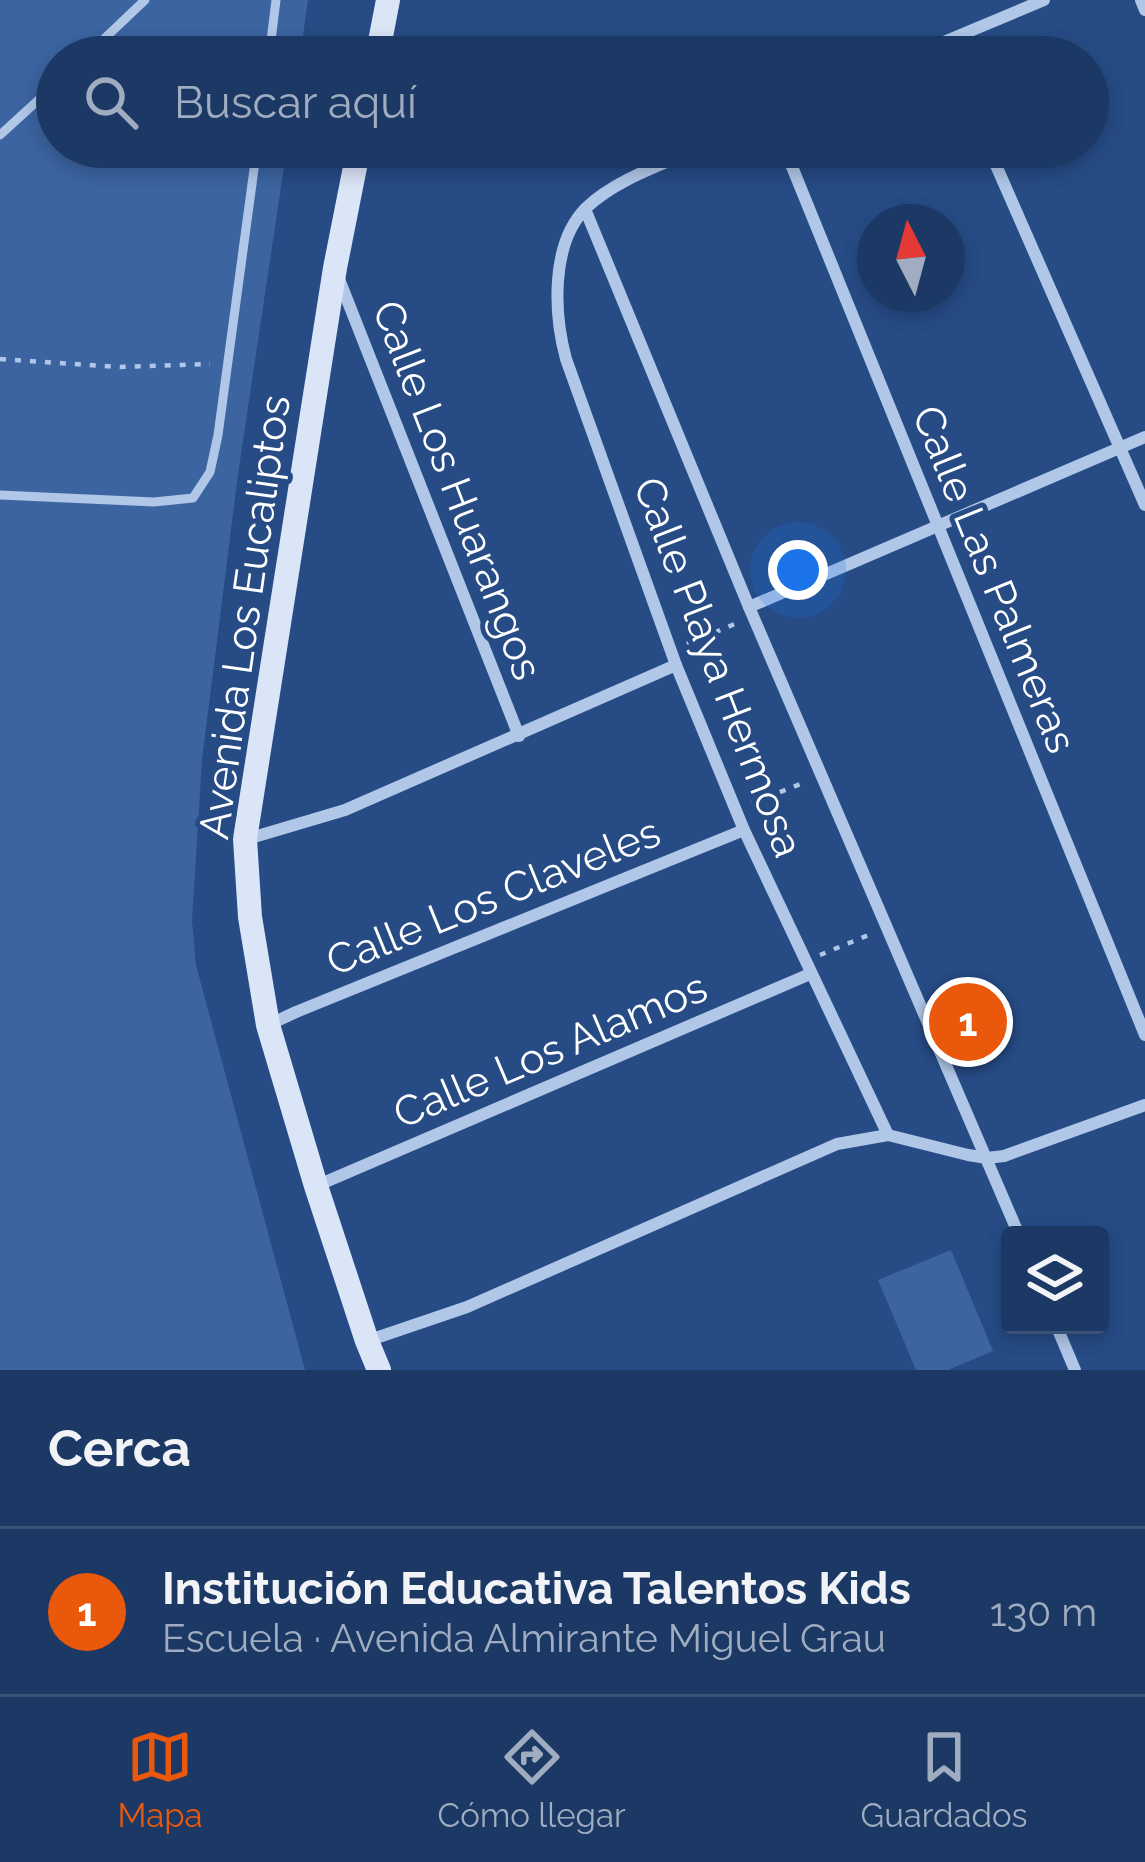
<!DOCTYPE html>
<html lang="es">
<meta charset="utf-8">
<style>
:root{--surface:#1c3864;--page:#253f6a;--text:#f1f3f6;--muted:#a0acbf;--line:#3a5278;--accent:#ea580c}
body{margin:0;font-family:Raleway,sans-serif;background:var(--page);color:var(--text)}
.controls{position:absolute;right:36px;bottom:36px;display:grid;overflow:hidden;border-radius:12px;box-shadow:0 6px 18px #0003}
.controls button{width:108px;height:108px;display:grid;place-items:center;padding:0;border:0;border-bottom:3px solid var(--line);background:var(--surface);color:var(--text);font:60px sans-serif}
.compass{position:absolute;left:857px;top:204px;width:108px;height:108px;border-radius:50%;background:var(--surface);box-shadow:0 6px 18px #0003;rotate:354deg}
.you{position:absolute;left:798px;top:570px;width:42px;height:42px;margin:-30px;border:9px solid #fff;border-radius:50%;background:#1a73e8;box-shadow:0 0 0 18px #1a73e833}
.badge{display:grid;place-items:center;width:78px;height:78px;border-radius:50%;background:var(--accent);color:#fff;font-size:39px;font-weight:700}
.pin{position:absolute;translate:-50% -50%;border:6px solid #fff;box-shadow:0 3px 12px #0006}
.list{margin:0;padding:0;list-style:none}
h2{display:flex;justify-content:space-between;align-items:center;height:156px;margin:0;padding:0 48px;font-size:51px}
h2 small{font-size:39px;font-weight:400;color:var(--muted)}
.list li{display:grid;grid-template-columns:78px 1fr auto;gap:36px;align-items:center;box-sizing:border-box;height:168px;padding:0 48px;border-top:3px solid var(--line)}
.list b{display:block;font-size:45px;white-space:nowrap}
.list p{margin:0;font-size:39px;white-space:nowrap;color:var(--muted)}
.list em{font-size:39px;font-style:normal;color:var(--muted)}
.icon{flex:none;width:66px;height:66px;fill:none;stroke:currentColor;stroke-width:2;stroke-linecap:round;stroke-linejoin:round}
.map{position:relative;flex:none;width:1145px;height:1370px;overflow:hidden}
.search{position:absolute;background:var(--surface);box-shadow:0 6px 18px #0003;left:36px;right:36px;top:36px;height:132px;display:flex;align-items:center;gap:30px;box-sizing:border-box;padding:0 42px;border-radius:66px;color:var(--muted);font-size:45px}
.sheet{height:324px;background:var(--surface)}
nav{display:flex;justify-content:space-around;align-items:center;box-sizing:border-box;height:168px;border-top:3px solid var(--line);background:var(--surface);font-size:33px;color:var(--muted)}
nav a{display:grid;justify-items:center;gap:6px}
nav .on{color:var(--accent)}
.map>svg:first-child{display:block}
.green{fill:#3b64a1}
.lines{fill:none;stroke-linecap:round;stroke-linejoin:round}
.path{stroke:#b0c7e8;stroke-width:4.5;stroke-dasharray:6 9;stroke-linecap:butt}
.lane{stroke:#b0c7e8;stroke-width:9}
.street{stroke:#b0c7e8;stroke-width:12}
.secondary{stroke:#dae5f7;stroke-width:24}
.labels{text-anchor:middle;stroke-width:10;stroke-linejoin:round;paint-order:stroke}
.street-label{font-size:42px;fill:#fff;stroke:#264b85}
</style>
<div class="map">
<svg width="1145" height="1370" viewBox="0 0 1145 1370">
<rect width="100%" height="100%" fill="#264b85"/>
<g class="green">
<polygon points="0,0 308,0 300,57 57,57 57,147 287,147 238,474 202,760 192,921 196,965 305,1370 0,1370"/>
<polygon points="951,1250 993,1351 948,1370 916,1370 878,1280"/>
</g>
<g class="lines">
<g class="path">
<polyline points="0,359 120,367 210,364"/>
<polyline points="687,644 737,623"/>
<polyline points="752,803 803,783"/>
<polyline points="820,955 871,934"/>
</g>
<g class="lane">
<polyline points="85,57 145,0"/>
<polyline points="269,57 276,0"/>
<polyline points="0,135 57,83"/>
<polyline points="0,495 154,502 193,498 210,472 218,435 257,147"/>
</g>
<g class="street">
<polyline points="1141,0 1145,10"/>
<polyline points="908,57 1044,0"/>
<path d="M 702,147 C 664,164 616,179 586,208 C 550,244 554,315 566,359 L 676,665 L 744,830 L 888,1135"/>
<polyline points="784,147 1145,1035"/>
<polyline points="988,147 1145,505"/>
<polyline points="585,209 749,607 1019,1235"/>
<polyline points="337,274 519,736"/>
<polyline points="749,607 1145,437"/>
<polyline points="247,839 345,810 676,665"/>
<polyline points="268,1025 296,1012 744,830"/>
<polyline points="316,1186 810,974"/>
<polyline points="1056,1325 1075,1370"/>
<polyline points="367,1341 467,1307 837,1144 888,1135 968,1155 987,1158 1004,1156 1145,1105"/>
</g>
<g class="secondary">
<polyline points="377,57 388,0"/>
<polyline points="359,147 335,268 245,839 250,917 268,1025 316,1186 367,1341 379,1370"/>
</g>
</g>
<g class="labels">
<g class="street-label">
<text transform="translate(458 490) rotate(69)" y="15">Calle Los Huarangos</text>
<text transform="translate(995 579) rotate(68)" y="15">Calle Las Palmeras</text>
<text transform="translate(244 617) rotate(-82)" y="15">Avenida Los Eucaliptos</text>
<text transform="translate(719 667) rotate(69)" y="15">Calle Playa Hermosa</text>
<text transform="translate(493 896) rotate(-22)" y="15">Calle Los Claveles</text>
<text transform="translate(550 1050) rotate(-23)" y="15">Calle Los Alamos</text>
</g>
</g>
</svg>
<div class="controls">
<button><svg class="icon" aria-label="layers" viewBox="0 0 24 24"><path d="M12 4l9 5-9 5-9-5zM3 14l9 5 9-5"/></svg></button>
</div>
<svg class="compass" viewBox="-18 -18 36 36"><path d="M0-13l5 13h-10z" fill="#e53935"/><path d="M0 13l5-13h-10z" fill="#a0acbf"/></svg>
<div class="you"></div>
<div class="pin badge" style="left:968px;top:1022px">1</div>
<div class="search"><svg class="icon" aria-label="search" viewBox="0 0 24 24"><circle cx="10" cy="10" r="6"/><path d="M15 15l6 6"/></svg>Buscar aquí</div>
</div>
<section class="sheet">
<h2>Cerca<small></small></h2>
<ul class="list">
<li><span class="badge">1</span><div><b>Institución Educativa Talentos Kids</b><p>Escuela · Avenida Almirante Miguel Grau</p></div><em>130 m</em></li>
</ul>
</section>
<nav>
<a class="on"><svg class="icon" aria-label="map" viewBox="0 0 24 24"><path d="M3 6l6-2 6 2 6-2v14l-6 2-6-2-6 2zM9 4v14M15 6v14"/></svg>Mapa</a>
<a><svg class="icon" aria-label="directions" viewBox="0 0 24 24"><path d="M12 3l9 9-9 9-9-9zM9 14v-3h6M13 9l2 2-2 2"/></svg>Cómo llegar</a>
<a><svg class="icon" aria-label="saved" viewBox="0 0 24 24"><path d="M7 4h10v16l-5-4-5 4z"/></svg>Guardados</a>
</nav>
